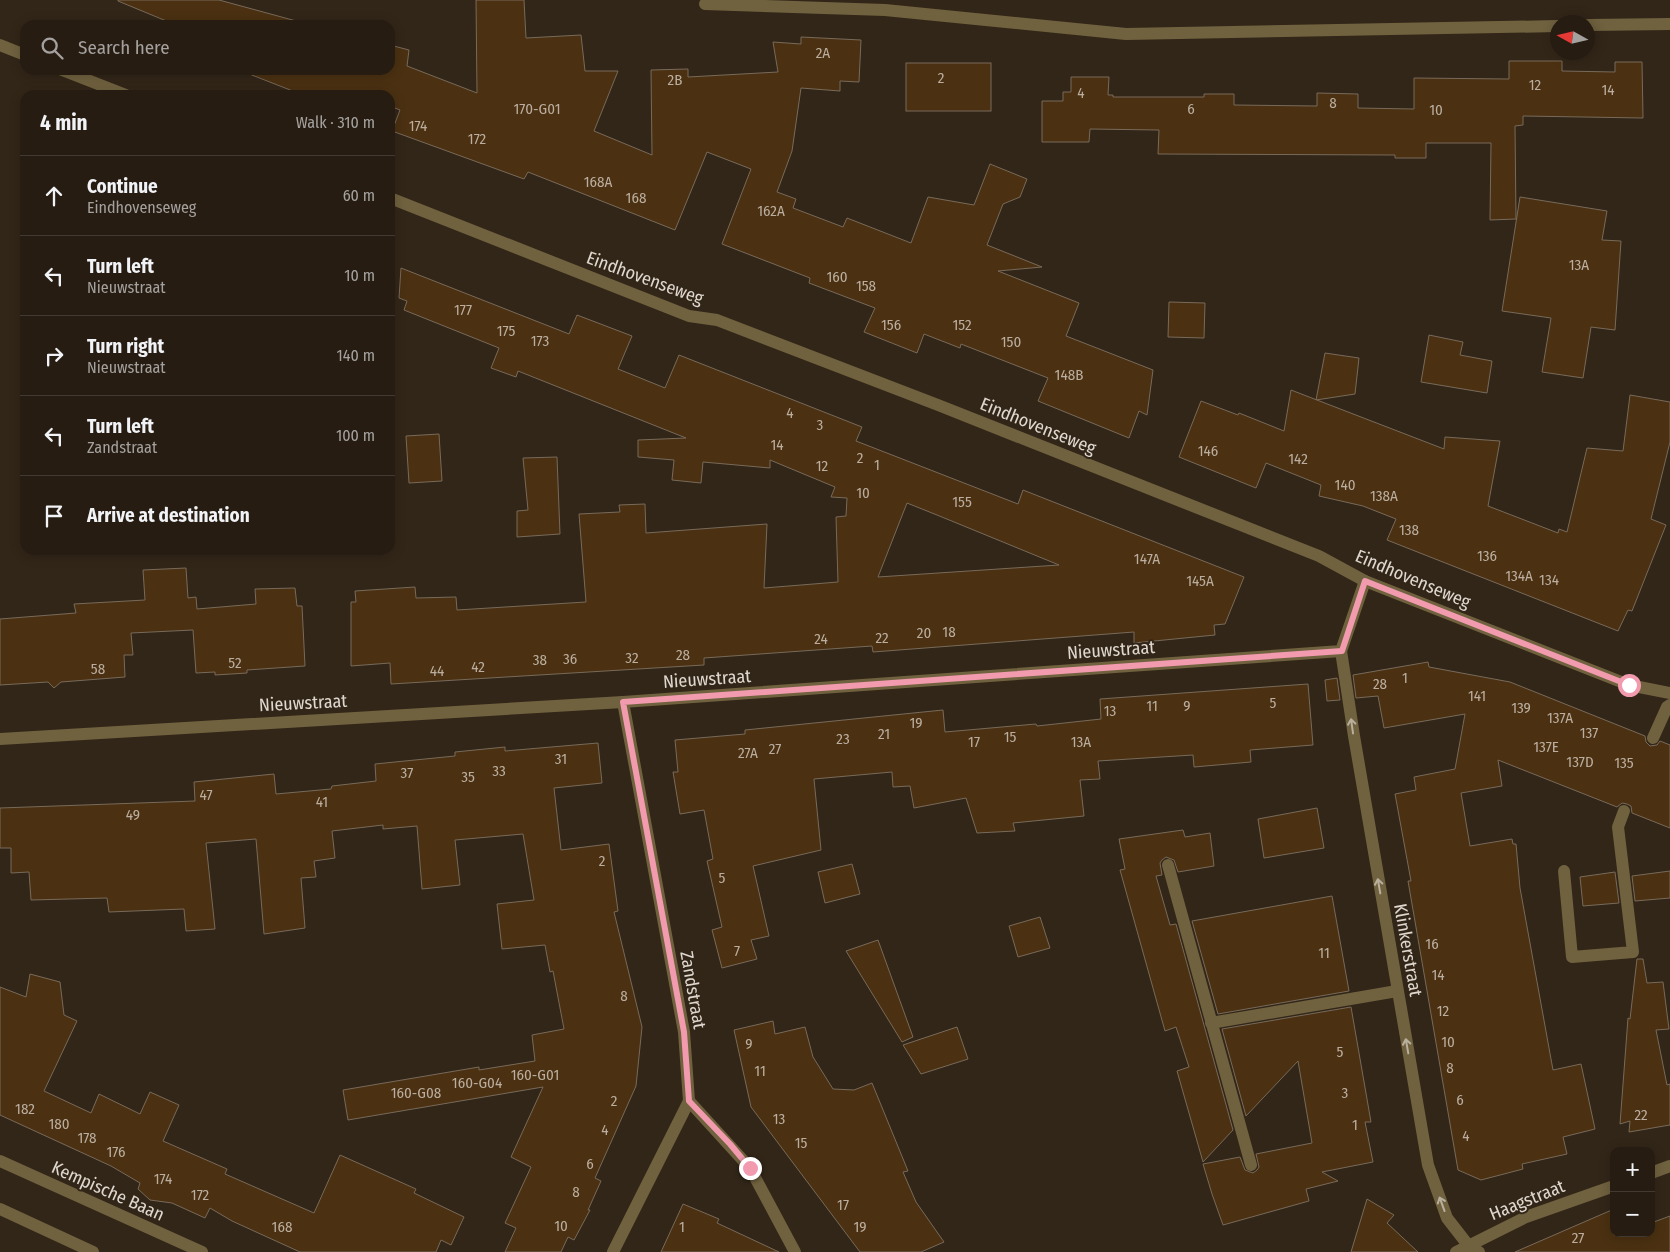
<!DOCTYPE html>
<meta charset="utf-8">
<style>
:root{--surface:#261c12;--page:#2e251b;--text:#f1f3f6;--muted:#a4a19f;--line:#423a32}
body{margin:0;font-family:"Fira Sans Condensed",sans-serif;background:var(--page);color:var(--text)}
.controls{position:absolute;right:15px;bottom:15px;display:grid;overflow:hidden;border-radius:10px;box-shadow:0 2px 12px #0003}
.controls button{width:45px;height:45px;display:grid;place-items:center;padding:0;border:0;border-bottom:1px solid var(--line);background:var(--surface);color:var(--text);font:25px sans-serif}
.compass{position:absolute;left:1550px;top:15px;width:45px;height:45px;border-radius:50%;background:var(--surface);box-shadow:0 2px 12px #0003;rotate:278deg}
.stop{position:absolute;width:15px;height:15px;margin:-11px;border:4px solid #f29aae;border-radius:50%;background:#fff}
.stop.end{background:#f29aae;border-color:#fff;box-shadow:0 1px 5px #0008}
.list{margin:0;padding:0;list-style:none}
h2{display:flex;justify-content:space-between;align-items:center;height:65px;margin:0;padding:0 20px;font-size:21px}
h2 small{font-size:16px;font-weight:400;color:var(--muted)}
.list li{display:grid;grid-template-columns:32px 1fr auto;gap:15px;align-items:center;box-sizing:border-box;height:80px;padding:0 20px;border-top:1px solid var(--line)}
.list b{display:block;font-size:19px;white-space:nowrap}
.list p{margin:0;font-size:16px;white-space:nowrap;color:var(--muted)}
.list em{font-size:16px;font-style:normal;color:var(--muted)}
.icon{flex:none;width:28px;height:28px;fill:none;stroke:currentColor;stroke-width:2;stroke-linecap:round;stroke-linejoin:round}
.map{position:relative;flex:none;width:1670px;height:1252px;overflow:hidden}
.search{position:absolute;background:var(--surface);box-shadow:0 2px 12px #0003;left:20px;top:20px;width:375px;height:55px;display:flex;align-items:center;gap:12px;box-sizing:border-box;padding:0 18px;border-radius:15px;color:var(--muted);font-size:19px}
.panel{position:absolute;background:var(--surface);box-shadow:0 2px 12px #0003;left:20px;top:90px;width:375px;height:465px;border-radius:15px}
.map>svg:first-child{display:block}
.building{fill:#4b3112;stroke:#786a5a;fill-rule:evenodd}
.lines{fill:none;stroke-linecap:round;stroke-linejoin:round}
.lane{stroke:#70623f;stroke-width:12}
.street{stroke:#70623f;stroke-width:12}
.oneway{stroke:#b9af9d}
.route{stroke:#f29aae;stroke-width:6}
.labels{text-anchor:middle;stroke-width:4;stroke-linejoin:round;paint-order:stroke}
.number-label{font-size:15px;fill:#bbaea0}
.street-label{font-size:18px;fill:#e0d8cf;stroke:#322618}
</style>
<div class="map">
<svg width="1670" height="1252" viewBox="0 0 1670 1252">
<rect width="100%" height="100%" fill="#322618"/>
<g class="building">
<polygon points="118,0 219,0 311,25 176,25 118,1"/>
<polygon points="476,0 524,0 526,38 581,35 585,71 618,71 594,131 652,155 651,70 688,69 688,77 778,72 773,42 801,44 801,37 861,40 859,82 840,81 840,91 801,88 792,151 777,192 796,199 793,208 843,227 847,218 911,243 928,197 974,205 990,164 1027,179 1020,197 1003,204 987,245 1042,267 998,271 1079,303 1066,336 1153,370 1147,415 1139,411 1129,438 1038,401 1048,378 961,344 960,348 924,334 917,353 864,332 875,308 809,283 810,278 722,244 751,169 707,152 675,230 528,172 524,179 392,131 400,110 390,106 390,95 303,95 239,70 390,70 390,45 409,50 407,66 477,93"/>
<polygon points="1509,61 1562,61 1562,71 1615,72 1615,62 1642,62 1643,118 1523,116 1523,125 1515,126 1516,219 1490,220 1491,143 1426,143 1426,158 1395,158 1395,155 1158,154 1159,130 1090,129 1089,142 1042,142 1042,101 1063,101 1063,92 1071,92 1071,77 1109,77 1108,95 1113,95 1113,97 1204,97 1204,94 1234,94 1234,105 1317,106 1317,93 1358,94 1358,108 1414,109 1414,78 1509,79"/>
<rect x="906" y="63" width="85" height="48"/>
<polygon points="1520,197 1607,211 1602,240 1621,241 1615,330 1591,327 1583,378 1542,372 1551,318 1502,311"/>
<path d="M 401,268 L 569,334 L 577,315 L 632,336 L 618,369 L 665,388 L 679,355 L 862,427 L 856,441 L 1018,504 L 1023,490 L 1244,577 L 1225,624 L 1214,625 L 1215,635 L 1134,643 L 1134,632 L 873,652 L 872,646 L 704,658 L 704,665 L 391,684 L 390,663 L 351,666 L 351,602 L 356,602 L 355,591 L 415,587 L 416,598 L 456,597 L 457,610 L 586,602 L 579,514 L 620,512 L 619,505 L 645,504 L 646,533 L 767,524 L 764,588 L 838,582 L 836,517 L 846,516 L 847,498 L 831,497 L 835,487 L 770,460 L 770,468 L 703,462 L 701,483 L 672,480 L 674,460 L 638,457 L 638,440 L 686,438 L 518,371 L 516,377 L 491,368 L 499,348 L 404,310 L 407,301 L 399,298 ZM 907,503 L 937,515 L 1059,565 L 878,577 Z"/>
<polygon points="1169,302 1205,303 1204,338 1168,337"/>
<polygon points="1429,335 1463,342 1460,355 1492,361 1487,393 1421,382"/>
<polygon points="1325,353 1359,358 1355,394 1316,400"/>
<polygon points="1291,390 1444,449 1445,437 1500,441 1488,506 1558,533 1559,529 1567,532 1587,448 1623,451 1630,395 1670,402 1670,442 1651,519 1666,525 1632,611 1628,610 1618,631 1387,540 1396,519 1363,506 1319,496 1321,485 1266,463 1256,488 1179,457 1201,401 1238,415 1239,413 1284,431"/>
<polygon points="439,434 442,481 409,483 406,436"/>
<polygon points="557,457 560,534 517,537 517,511 528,510 523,458"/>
<polygon points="186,568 188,598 196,597 197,609 256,604 255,589 295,588 297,606 302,606 305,666 247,670 247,673 215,675 215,672 196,673 193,630 131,633 133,655 124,655 125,677 61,682 54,688 48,682 0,685 0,619 76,613 74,604 145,600 143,570"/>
<polygon points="1428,662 1429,667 1510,682 1645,736 1646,742 1650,746 1657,745 1660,741 1670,745 1670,828 1632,813 1631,806 1627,804 1622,803 1617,807 1498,760 1502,786 1461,793 1470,846 1512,839 1513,844 1516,844 1520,888 1553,1070 1581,1064 1595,1129 1563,1137 1567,1154 1522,1164 1523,1169 1481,1180 1458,1170 1408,881 1411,881 1395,794 1416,790 1414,777 1455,769 1465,714 1384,728 1378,696 1356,698 1353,675"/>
<polygon points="1337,678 1340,700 1327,701 1325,680"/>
<polygon points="1308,684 1313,745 1250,750 1251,762 1194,767 1193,755 1098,761 1100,779 1080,780 1084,816 1013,823 1015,831 977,833 966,798 914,808 910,786 893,787 892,772 814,779 821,850 753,866 769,936 751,940 757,959 722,968 712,930 722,927 707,861 713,859 704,810 680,814 673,772 678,772 675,740 745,734 745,730 943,710 945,732 1036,724 1037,726 1101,719 1100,699"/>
<polygon points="598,743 602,783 554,788 561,850 609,844 618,911 614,912 642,1027 636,1086 595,1178 601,1181 588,1210 590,1210 574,1240 568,1237 561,1252 505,1252 516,1228 505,1223 531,1167 511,1157 543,1087 348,1120 343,1090 479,1067 479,1070 535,1061 532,1035 564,1029 553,971 550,972 545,945 502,949 497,904 534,900 523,834 455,840 460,885 422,889 417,826 383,829 383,825 332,831 335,858 314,861 316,877 301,878 305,928 264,934 256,839 206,843 215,929 186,931 184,909 109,912 107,898 31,900 29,872 11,873 11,848 0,848 0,808 195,801 194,782 274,774 276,794 331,789 332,786 376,781 375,764 455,756 455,752 505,747 505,751"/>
<polygon points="1317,808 1324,848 1264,858 1258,819"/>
<polygon points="1183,830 1185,837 1210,833 1214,866 1178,872 1174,860 1166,857 1162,860 1160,863 1162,875 1156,876 1170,925 1176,924 1233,1130 1203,1162 1177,1071 1189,1067 1176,1027 1165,1031 1120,870 1125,869 1119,839"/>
<polygon points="852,864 860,894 825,903 818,872"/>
<polygon points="1670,871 1670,898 1635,901 1632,876"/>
<polygon points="1615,872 1619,903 1583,906 1580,877"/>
<polygon points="1332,896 1349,991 1218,1014 1192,921"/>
<polygon points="1040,917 1050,948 1018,957 1009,926"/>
<polygon points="878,940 913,1037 902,1042 846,951"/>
<polygon points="1637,959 1643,959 1647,983 1663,982 1669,1029 1656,1030 1667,1085 1670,1084 1670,1125 1629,1132 1630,1121 1620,1124 1628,1018 1630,1019"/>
<polygon points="30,974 60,982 64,1015 77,1021 44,1091 91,1113 99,1094 140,1114 150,1092 179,1105 163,1141 227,1169 225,1174 314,1213 340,1155 416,1189 414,1193 464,1217 451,1245 441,1240 436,1252 300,1252 232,1221 210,1208 205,1218 172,1203 150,1200 138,1189 140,1183 111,1166 0,1115 0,987 26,997"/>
<polygon points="1351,1007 1371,1122 1365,1122 1373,1162 1322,1172 1338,1181 1306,1189 1309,1201 1223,1225 1212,1194 1203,1164 1240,1157 1245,1170 1253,1173 1257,1170 1259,1167 1256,1154 1312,1143 1298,1061 1246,1116 1222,1029"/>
<polygon points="773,1021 775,1034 805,1027 813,1057 833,1089 854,1090 872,1083 908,1171 903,1172 916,1202 944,1242 921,1252 860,1252 751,1107 734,1030"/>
<polygon points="957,1027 968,1059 921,1074 903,1045"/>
<polygon points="1367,1199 1394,1215 1387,1223 1418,1252 1351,1252"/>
<polygon points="683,1204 719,1219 717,1223 779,1252 661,1252"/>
<polygon points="1614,1209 1614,1235 1619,1233 1651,1233 1651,1223 1670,1216 1670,1252 1515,1252"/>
</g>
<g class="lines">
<g class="lane">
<polyline points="1653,738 1667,707 1670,705"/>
<polyline points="1168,865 1251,1165"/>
<polyline points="1564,871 1572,957 1633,952 1618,827 1624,811"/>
<polyline points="1211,1023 1397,991"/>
</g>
<g class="street">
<polyline points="705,4 885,10 1126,34 1558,26"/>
<polyline points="1588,25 1670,24"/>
<polyline points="0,45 25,55"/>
<polyline points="62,70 126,95"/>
<polyline points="390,198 689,316 717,320 938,405 1319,556 1365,581 1629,685 1670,693"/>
<polyline points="1341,651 1354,736 1428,1165 1447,1218 1468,1245 1479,1252"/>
<polyline points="623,702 684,1032 689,1101 750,1168 795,1252"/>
<polyline points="0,739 623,702 1341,651 1365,581"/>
<polyline points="0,1161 202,1252"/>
<polyline points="1651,1173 1670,1166"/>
<polyline points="0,1209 93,1252"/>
<polyline points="613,1252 689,1101"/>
<polyline points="1456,1252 1526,1217 1614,1186"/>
</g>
</g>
<defs><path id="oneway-shaft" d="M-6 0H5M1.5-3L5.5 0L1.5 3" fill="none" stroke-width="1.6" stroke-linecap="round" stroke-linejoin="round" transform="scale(1.25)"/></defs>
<g class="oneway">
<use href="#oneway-shaft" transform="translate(1352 726) rotate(-98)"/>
<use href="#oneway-shaft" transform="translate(1379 886) rotate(-100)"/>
<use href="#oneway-shaft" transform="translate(1407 1046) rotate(-100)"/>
<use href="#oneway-shaft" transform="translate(1442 1204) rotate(-110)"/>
</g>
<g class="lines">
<polyline class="route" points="750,1168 730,1144 689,1101 684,1032 623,702 1342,651 1365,581 1629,685"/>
</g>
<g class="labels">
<g class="number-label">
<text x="823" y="58">2A</text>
<text x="941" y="83">2</text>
<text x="675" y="85">2B</text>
<text x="1535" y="90">12</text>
<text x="1608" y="95">14</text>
<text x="1081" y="98">4</text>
<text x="1333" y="108">8</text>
<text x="537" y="114">170-G01</text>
<text x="1191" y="114">6</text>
<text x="1436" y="115">10</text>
<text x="418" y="131">174</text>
<text x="477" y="144">172</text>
<text x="598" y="187">168A</text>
<text x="636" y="203">168</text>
<text x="771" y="216">162A</text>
<text x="1579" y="270">13A</text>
<text x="837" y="282">160</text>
<text x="866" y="291">158</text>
<text x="463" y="315">177</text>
<text x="891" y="330">156</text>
<text x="962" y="330">152</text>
<text x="506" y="336">175</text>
<text x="540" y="346">173</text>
<text x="1011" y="347">150</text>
<text x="1069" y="380">148B</text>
<text x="790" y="418">4</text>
<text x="820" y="430">3</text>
<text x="777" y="450">14</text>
<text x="1208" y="456">146</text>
<text x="860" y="463">2</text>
<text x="1298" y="464">142</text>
<text x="877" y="470">1</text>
<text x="822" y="471">12</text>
<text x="1345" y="490">140</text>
<text x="863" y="498">10</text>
<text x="1384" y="501">138A</text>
<text x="962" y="507">155</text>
<text x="1409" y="535">138</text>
<text x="1487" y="561">136</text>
<text x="1147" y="564">147A</text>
<text x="1519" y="581">134A</text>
<text x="1549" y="585">134</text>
<text x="1200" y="586">145A</text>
<text x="949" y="637">18</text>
<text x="924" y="638">20</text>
<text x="882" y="643">22</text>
<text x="821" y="644">24</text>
<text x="683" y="660">28</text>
<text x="632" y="663">32</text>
<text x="570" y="664">36</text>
<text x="540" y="665">38</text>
<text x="235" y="668">52</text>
<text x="478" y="672">42</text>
<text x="98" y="674">58</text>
<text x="437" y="676">44</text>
<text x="1405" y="683">1</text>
<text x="1380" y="689">28</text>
<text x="1477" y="701">141</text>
<text x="1273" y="708">5</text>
<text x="1152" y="711">11</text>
<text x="1187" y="711">9</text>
<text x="1521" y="713">139</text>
<text x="1110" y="716">13</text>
<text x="1560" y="723">137A</text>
<text x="916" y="728">19</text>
<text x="1589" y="738">137</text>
<text x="884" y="739">21</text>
<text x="1010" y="742">15</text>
<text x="843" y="744">23</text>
<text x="974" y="747">17</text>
<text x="1081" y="747">13A</text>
<text x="1546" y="752">137E</text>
<text x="775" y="754">27</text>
<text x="748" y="758">27A</text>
<text x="561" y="764">31</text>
<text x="1580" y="767">137D</text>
<text x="1624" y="768">135</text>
<text x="499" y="776">33</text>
<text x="407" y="778">37</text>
<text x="468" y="782">35</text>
<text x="206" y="800">47</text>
<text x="322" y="807">41</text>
<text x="133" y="820">49</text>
<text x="602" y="866">2</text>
<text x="722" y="883">5</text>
<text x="1432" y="949">16</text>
<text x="737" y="956">7</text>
<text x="1324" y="958">11</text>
<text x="1438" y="980">14</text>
<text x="624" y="1001">8</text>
<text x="1443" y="1016">12</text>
<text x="1448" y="1047">10</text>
<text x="749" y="1049">9</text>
<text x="1340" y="1057">5</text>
<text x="1450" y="1073">8</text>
<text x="760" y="1076">11</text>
<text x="535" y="1080">160-G01</text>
<text x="477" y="1088">160-G04</text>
<text x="416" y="1098">160-G08</text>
<text x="1345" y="1098">3</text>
<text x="1460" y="1105">6</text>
<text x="614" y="1106">2</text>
<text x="25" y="1114">182</text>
<text x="1641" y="1120">22</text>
<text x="779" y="1124">13</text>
<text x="59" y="1129">180</text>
<text x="1355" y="1130">1</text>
<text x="605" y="1135">4</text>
<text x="1466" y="1141">4</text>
<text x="87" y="1143">178</text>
<text x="801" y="1148">15</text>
<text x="116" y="1157">176</text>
<text x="590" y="1169">6</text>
<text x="163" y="1184">174</text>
<text x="576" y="1197">8</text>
<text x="200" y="1200">172</text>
<text x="843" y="1210">17</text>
<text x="561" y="1231">10</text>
<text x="282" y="1232">168</text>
<text x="682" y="1232">1</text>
<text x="860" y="1232">19</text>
<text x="1578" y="1243">27</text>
</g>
<g class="street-label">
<text transform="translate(645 278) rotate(20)" y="6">Eindhovenseweg</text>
<text transform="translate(1038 426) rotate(22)" y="6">Eindhovenseweg</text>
<text transform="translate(1413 579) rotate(23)" y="6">Eindhovenseweg</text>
<text transform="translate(1111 650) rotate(-4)" y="6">Nieuwstraat</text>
<text transform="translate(707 679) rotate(-4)" y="6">Nieuwstraat</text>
<text transform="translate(303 703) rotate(-3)" y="6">Nieuwstraat</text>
<text transform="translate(1408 950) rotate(80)" y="6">Klinkerstraat</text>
<text transform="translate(693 990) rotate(80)" y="6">Zandstraat</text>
<text transform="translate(108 1191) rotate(24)" y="6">Kempische Baan</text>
<text transform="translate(1527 1200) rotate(-22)" y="6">Haagstraat</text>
</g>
</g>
</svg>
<div class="controls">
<button>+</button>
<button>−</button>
</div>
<svg class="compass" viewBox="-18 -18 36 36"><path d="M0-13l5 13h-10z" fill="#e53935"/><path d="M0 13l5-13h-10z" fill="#a4a19f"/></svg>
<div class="stop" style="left:1629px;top:685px"></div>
<div class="stop end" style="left:750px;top:1168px"></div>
<div class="search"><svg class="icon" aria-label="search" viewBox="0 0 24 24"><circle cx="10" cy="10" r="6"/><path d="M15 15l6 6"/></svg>Search here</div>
<section class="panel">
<h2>4 min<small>Walk · 310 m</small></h2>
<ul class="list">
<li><svg class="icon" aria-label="ahead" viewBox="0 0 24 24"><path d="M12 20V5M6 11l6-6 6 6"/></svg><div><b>Continue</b><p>Eindhovenseweg</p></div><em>60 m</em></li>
<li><svg class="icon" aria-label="left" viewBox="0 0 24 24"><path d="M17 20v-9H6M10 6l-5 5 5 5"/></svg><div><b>Turn left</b><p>Nieuwstraat</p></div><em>10 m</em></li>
<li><svg class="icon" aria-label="right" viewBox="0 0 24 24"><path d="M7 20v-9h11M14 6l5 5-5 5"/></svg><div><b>Turn right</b><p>Nieuwstraat</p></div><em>140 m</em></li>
<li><svg class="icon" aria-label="left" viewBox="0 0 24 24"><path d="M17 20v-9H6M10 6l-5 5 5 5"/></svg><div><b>Turn left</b><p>Zandstraat</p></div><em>100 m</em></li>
<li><svg class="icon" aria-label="arrive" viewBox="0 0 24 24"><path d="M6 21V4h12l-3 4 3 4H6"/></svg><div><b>Arrive at destination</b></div></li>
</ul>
</section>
</div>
